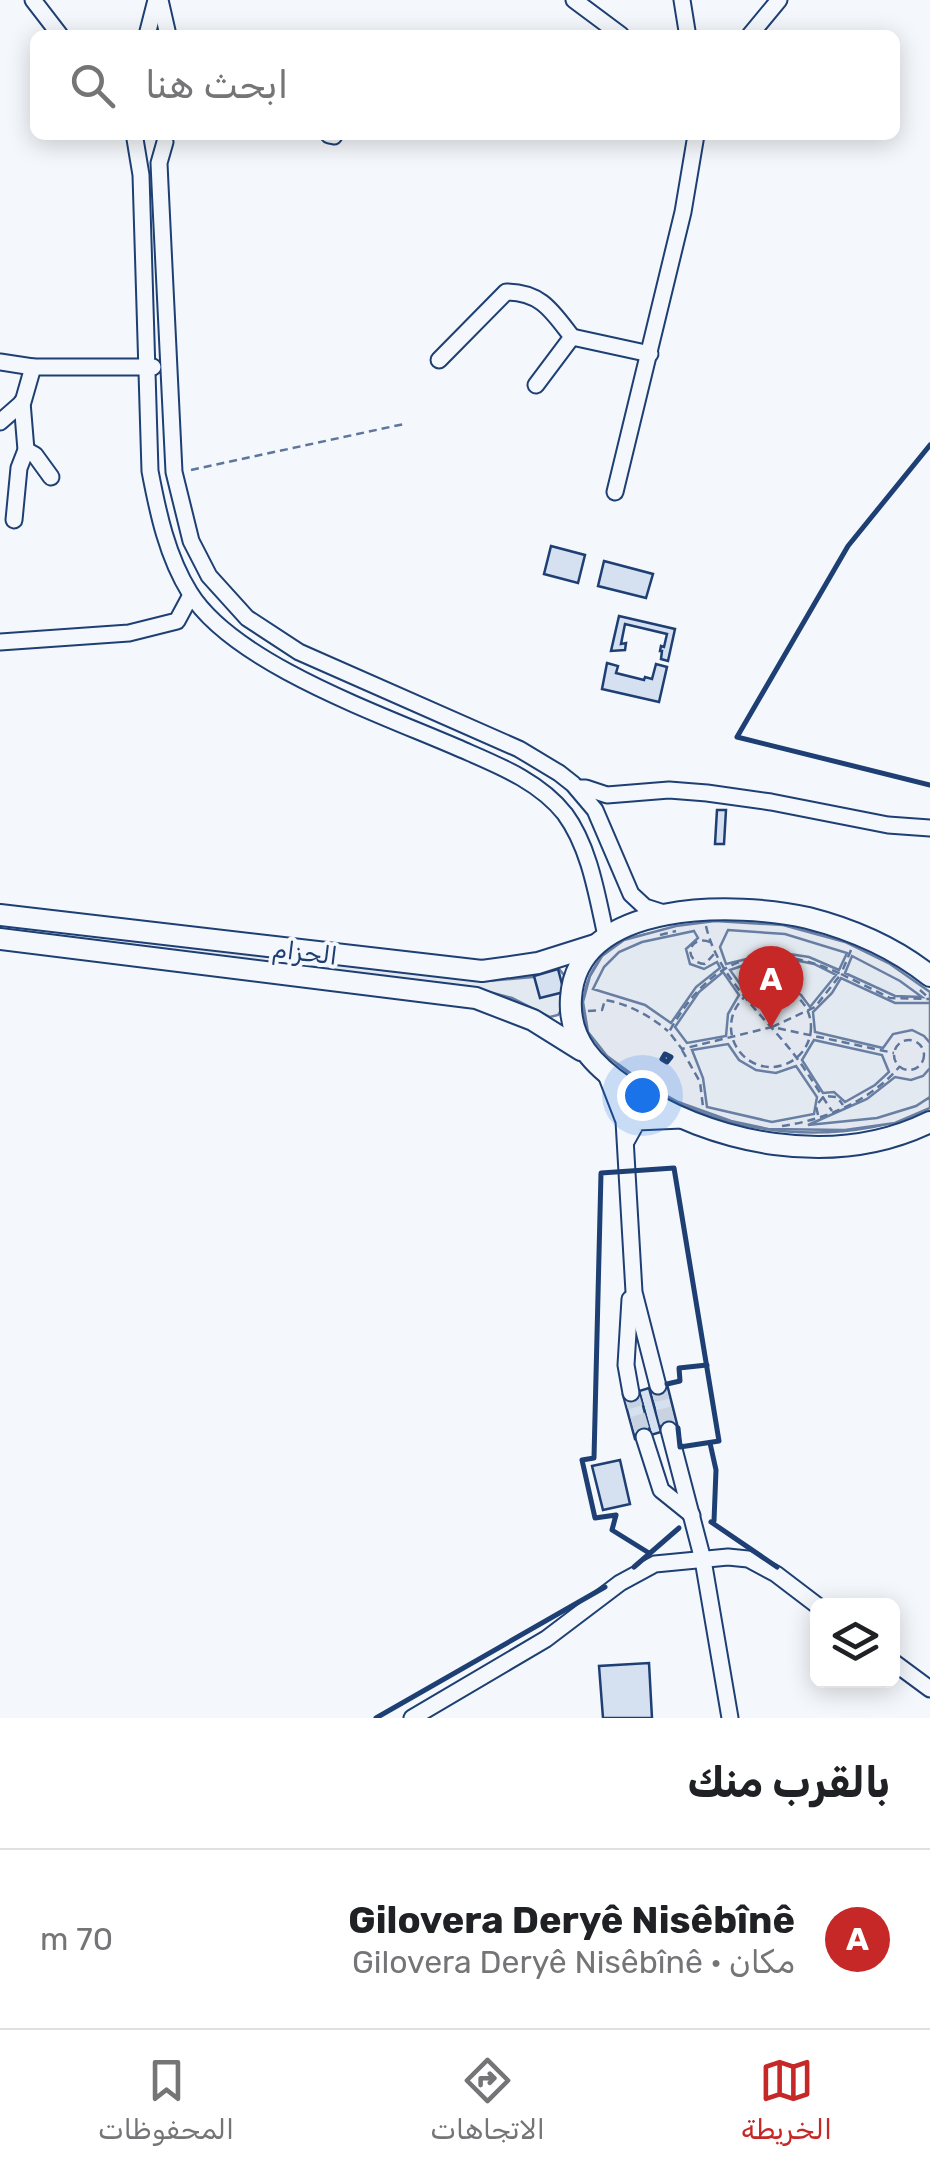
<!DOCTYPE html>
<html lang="ar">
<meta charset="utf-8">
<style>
:root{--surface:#fff;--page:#f6f6f6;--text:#202124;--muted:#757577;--line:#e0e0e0;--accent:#c62828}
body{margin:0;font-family:Rubik,Vazirmatn,sans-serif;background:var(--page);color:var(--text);direction:rtl}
.controls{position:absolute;right:30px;bottom:30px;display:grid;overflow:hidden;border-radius:15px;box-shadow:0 5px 25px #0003}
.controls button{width:90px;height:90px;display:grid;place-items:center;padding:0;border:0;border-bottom:2px solid var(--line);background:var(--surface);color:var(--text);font:50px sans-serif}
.you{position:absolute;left:642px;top:1095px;width:35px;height:35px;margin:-25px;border:8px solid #fff;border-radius:50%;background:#1a73e8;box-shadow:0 0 0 15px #1a73e833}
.badge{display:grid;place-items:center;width:65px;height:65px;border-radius:50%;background:var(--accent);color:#fff;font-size:32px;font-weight:700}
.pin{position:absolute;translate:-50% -82px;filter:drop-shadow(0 2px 5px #0008)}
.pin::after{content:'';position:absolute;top:52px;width:35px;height:30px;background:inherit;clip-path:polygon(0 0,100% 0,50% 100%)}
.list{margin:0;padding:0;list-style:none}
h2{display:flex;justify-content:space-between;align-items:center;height:130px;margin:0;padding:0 40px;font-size:42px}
h2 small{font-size:32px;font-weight:400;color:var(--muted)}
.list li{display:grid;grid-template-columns:65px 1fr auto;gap:30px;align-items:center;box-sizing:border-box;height:180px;padding:0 40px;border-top:2px solid var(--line)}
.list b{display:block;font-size:38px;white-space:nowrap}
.list p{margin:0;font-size:32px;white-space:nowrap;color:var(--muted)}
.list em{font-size:32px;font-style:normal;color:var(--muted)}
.icon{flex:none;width:55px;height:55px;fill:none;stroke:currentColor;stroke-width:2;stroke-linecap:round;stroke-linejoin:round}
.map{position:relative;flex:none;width:930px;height:1718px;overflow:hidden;direction:ltr}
.search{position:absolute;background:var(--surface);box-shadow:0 5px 25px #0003;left:30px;right:30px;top:30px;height:110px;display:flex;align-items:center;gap:25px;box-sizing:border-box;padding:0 35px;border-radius:15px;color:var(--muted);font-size:38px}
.sheet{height:310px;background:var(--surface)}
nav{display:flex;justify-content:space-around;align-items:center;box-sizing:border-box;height:140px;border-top:2px solid var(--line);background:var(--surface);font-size:28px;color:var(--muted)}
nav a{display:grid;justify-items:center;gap:5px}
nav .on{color:var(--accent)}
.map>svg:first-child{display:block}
.green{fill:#e3e9f0;stroke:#687fa3;stroke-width:2.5}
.parking{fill:#e3e8f0;stroke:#687fa3;stroke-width:2.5;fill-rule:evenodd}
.building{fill:#d5e0f0;stroke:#1d3f73;stroke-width:2.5}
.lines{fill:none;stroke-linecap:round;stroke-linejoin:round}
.minor-tunnel{stroke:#c9d2e0;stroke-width:15;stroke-dasharray:15 8;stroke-linecap:butt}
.minor-casing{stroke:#1d3f73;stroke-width:19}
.major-casing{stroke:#1d3f73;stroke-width:24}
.path{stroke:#5e769c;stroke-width:2.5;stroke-dasharray:8 5;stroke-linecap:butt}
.minor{stroke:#f4f7fb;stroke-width:15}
.major{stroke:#f4f7fb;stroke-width:20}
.wall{stroke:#1d3f73;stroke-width:5}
.labels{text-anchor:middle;stroke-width:8;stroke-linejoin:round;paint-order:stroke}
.street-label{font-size:25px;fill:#1d3f73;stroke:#f4f7fb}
</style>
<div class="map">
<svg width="930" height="1718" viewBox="0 0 930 1718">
<rect width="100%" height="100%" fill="#f4f7fb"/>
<g class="green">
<path d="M 724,922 L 783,926 L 814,933 L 930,993 L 930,1107 C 913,1118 893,1123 873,1127 C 786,1143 692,1124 622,1068 C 597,1048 578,1025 585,991 C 589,972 602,952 619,943 C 642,931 697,927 724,922 Z"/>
<polygon points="0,923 487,981 533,977 559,969 564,975 562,1009 558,1015 550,1017 512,998 482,990 0,931"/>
</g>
<path class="parking" d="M 715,921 L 783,925 L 845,942 L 890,964 L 930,992 L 930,1003 L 895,1003 L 841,978 L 832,993 L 813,1012 L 815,1032 L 883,1048 L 893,1034 L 912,1030 L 924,1036 L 930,1043 L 930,1068 L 923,1076 L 911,1080 L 895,1077 L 867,1099 L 808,1125 L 877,1118 L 916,1106 L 930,1097 L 930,1108 L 895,1123 L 845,1130 L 768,1129 L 731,1121 L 678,1102 L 644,1083 L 607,1056 L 588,1032 L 583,1002 L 590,976 L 602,956 L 624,940 L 676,926 ZM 728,930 L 785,934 L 847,953 L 839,970 L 809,957 L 776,952 L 726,964 L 720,947 ZM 694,931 L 698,938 L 686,949 L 690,964 L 704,969 L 717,962 L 720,968 L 696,987 L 671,1023 L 645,1005 L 593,989 L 604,967 L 619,952 L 642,942 ZM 852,956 L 900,981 L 922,997 L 895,996 L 845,973 ZM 785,958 L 814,964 L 836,975 L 810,1007 L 801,995 L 784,985 L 764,984 L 745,991 L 730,970 L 759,960 ZM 723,972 L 739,995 L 728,1014 L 726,1036 L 687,1043 L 675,1027 L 699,992 ZM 814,1040 L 882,1055 L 889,1072 L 875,1085 L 845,1102 L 834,1092 L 823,1093 L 802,1060 ZM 728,1044 L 739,1060 L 756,1070 L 776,1073 L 796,1066 L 817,1097 L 814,1114 L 772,1122 L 707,1107 L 703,1078 L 692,1050 Z"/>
<g class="building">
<polygon points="551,546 585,555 578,583 544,574"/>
<polygon points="604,561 653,574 646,598 598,586"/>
<polygon points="619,616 675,629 668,661 661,659 662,651 660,651 661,646 664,647 667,634 625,624 621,644 626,643 625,650 611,651"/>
<polygon points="607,663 618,666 616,673 644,680 645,677 652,679 656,664 667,667 659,702 602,689"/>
<polygon points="717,810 726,810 724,844 715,844"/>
<polygon points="558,969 564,992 540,998 534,976"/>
<polygon points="667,1384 678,1428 661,1432 649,1388"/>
<polygon points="649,1388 661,1432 651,1435 639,1391"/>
<polygon points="639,1391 651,1435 635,1439 623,1395"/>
<polygon points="620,1460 630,1504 603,1510 592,1466"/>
<polygon points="649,1663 652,1718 603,1718 599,1666"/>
</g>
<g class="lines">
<g class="minor-tunnel">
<polyline points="658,1386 669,1430"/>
<polyline points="631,1393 644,1437"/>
</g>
<g class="minor-casing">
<g id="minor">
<polyline points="33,0 60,35"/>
<polyline points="160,0 168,35"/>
<polyline points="574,0 621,35"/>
<polyline points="682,0 687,31"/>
<polyline points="147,35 156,0"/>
<polyline points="750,35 779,0"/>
<polyline points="329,135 334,136"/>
<path d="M 135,139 L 141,175 L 150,471 C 158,513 167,556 190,593 C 235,665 386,716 463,750 C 500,766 540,782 565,814 C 590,848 597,896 606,936"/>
<polyline points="165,142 159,163 160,185 174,472 191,541 209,576 247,618 299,652 519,749 559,773 573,784 595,810 631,894 645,907 667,914"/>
<polyline points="572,337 650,354"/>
<path d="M 439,360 L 506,292 C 541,292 552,311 572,337 L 536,385"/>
<polyline points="0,362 33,367 153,367"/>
<polyline points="0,422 23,402 33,367"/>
<polyline points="26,450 35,455 51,477"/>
<polyline points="615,492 683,212 696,135"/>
<polyline points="14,520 19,468 26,450 22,402"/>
<polyline points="0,642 129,633 177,621 191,595"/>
<polyline points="577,788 586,788 607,795 669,790 707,793 771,802 888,825 930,828"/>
<polyline points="605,1072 624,1121 634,1292 658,1386"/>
<polyline points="627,1140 637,1122 682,1120"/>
<polyline points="630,1299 626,1365 631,1393"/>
<polyline points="669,1430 703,1560 730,1718"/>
<polyline points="644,1437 661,1490 692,1515"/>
<polyline points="892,1661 930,1689"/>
<polyline points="412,1718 546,1639 620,1583 655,1564 728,1557 748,1559 776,1574 818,1606"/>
</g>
</g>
<g class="major-casing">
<g id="major">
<polyline points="0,915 482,971 538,963 595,945"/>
<polyline points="0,939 476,998 533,1020 581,1050"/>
<path d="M 930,976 C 895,948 851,929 808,918 C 739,902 577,898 571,998 C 568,1040 594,1066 627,1088 C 713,1145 834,1169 930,1122"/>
</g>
</g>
<g class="path">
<polyline points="191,470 404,424"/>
<path d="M 706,926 C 717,976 763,1015 793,1053 C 807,1071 819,1092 832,1111"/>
<polyline points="660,935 676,931"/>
<path d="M 710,942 C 688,934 682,962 705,964 L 715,953"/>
<polyline points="851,950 841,974 890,998 929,999"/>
<circle cx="771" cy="1027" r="40"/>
<polyline points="920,990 930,999"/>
<path d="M 588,1011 L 602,1010 L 605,1000 C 629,1004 650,1016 668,1031"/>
<path d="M 772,1027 L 815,1007 L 841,974 C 762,938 711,957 669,1032 L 682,1049 L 772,1027 L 894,1053"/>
<circle cx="909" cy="1055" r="15"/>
<polyline points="682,1050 700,1082 703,1107"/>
<polyline points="818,1115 816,1106 824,1096 837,1097 843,1105"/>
<path d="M 782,1126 C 825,1120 872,1100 900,1066"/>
</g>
<use href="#minor" class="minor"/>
<use href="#major" class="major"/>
<g class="wall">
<polyline points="930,445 848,546 737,737 930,785"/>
<polygon points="665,1054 671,1057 667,1062 662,1059"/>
<polyline points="667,1384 680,1381 679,1368 707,1365"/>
<polyline points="710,1443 716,1470 714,1521"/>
<polyline points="711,1522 777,1567"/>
<polyline points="649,1553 612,1530 616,1515 595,1518 582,1460 594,1458 601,1173 674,1168 719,1441 680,1447 678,1428"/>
<polyline points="634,1567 679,1528"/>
<polyline points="376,1718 605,1587"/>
</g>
</g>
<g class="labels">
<g class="street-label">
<text transform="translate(305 952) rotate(7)" y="9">الحزام</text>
</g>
</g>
</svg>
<div class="controls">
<button><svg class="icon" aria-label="layers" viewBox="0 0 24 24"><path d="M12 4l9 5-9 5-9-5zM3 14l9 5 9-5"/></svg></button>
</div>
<div class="you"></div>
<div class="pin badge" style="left:771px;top:1028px">A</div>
<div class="search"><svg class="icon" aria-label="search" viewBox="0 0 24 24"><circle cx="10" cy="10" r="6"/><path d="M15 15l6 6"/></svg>ابحث هنا</div>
</div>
<section class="sheet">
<h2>بالقرب منك<small></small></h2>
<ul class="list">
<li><span class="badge">A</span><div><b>Gilovera Deryê Nisêbînê</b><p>مكان · Gilovera Deryê Nisêbînê</p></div><em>70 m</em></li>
</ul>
</section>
<nav>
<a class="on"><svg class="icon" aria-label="map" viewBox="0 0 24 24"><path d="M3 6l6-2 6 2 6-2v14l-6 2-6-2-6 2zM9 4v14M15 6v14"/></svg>الخريطة</a>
<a><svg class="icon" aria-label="directions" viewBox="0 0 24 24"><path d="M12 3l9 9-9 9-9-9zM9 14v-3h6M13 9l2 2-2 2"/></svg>الاتجاهات</a>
<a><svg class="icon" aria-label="saved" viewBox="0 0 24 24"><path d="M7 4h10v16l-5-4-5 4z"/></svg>المحفوظات</a>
</nav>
